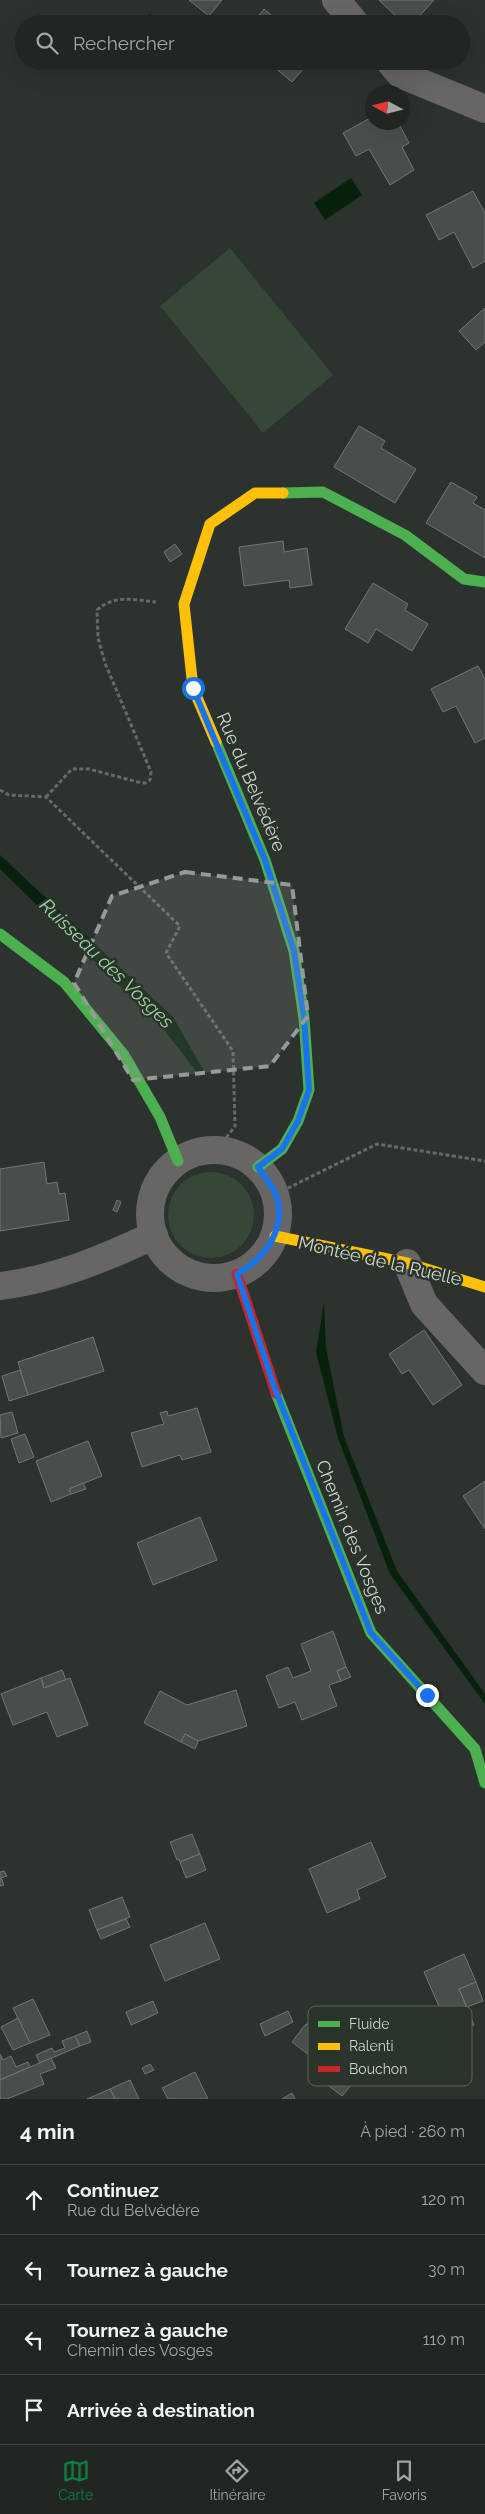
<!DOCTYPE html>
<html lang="fr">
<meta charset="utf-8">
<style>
:root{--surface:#212622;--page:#292e2a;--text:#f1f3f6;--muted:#a2a5a5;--line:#3e4340;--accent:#0b8043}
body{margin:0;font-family:Raleway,sans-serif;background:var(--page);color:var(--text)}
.compass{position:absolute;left:365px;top:85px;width:45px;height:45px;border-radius:50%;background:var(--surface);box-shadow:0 5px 20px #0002;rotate:277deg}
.stop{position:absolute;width:15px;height:15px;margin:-11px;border:4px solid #1a73e8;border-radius:50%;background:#fff}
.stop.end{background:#1a73e8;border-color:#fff;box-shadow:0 1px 5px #0008}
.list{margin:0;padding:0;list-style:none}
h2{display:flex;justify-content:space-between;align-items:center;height:65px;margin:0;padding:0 20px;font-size:21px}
h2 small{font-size:16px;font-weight:400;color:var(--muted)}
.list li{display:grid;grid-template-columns:32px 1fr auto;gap:15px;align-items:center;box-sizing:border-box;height:70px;padding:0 20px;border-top:1px solid var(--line)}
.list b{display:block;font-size:19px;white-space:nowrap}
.list p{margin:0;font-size:16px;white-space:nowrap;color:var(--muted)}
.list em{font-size:16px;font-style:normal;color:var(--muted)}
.icon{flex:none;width:28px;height:28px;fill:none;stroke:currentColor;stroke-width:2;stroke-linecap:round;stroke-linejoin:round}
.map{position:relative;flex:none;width:485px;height:2099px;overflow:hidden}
.search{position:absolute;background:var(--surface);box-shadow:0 5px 20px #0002;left:15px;right:15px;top:15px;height:55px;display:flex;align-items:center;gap:12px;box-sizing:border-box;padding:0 18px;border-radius:28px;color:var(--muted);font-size:19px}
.sheet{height:345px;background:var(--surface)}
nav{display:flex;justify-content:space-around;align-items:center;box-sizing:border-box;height:70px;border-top:1px solid var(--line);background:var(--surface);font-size:14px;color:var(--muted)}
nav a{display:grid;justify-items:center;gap:2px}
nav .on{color:var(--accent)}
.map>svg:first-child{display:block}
.green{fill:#364637}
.water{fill:#07210c}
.building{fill:#4a4e4a;stroke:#727772}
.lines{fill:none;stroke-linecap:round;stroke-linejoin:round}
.path{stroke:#6a6968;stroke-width:3;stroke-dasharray:4 2.5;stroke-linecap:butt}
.street{stroke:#686665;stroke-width:28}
.fast{stroke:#4caf50;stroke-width:11}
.slow{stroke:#ffc107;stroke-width:11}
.jam{stroke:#c62828;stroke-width:11}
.route{stroke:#1a73e8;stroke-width:6}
.marked{fill:#959c96;fill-opacity:0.2;stroke:#959c96;stroke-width:4;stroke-dasharray:10 6;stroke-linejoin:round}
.labels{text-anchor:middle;stroke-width:5;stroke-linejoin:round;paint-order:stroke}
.street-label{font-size:18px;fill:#ced5cf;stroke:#2a342b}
.water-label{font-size:19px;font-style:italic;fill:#9dd3a5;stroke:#2a342b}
.key{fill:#2a342b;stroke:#5b645c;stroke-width:1}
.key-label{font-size:14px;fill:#ced5cf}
</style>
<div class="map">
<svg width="485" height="2099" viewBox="0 0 485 2099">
<rect width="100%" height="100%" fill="#2c322d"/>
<g class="green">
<polygon points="230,248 333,375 263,433 160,306"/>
<circle cx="211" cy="1215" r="43"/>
</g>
<g class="water">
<polygon points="150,14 156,24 136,24 135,21"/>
<polygon points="351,178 362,195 325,220 314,203"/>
<polygon points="0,855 173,1017 205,1073 199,1075 161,1026 0,869"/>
<polygon points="324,1303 326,1348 344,1437 397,1571 485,1694 485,1704 390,1574 338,1438 316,1352"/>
</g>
<g class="building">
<polygon points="189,0 222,0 209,16"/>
<polygon points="379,0 434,0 412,24 404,24"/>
<polygon points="264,9 282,24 252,24"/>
<polygon points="242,61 256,61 250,68"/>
<polygon points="267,61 310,61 292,82"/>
<polygon points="372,117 372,122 398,122 409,143 402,147 414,170 390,185 369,149 356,156 343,133"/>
<polygon points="473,191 485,213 485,261 473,268 454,232 439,240 426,215"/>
<polygon points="485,308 485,342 476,350 459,331"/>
<polygon points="359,426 385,441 381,448 416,469 395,503 334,467"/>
<polygon points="451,482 477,497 473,503 485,510 485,558 426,523"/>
<polygon points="283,541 284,552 307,548 312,585 290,588 289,580 244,586 239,547"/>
<polygon points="175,544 182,554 170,562 164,552"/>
<polygon points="373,583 408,604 405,610 428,624 412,651 376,629 368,643 345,629"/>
<polygon points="478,666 485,679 485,738 475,743 456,706 443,712 431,689"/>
<polygon points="44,1162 47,1184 57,1182 59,1194 65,1193 69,1220 0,1231 0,1169"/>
<polygon points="117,1200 121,1202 117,1212 113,1210"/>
<polygon points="424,1330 462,1385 433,1405 409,1370 402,1374 389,1354"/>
<polygon points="93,1337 104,1371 28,1395 18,1362"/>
<polygon points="20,1370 28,1395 9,1401 2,1376"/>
<polygon points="197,1408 211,1452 182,1460 180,1455 142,1467 131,1433 164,1424 160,1413 167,1411 168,1416"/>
<polygon points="12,1412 18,1433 1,1438 0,1415"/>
<polygon points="25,1434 34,1457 19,1463 11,1439"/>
<polygon points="88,1441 102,1476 69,1489 71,1494 51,1502 36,1461"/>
<polygon points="485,1481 485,1529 463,1496"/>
<polygon points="83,1483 86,1489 71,1494 69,1489"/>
<polygon points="200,1517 217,1560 153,1585 137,1543"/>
<polygon points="333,1631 346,1667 337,1671 341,1681 329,1685 337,1706 302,1720 295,1702 279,1708 266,1676 288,1667 293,1678 311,1671 301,1644"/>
<polygon points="346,1667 351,1677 341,1681 337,1671"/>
<polygon points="62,1670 66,1680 44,1688 41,1678"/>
<polygon points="41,1678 44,1688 70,1678 88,1725 57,1737 47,1712 13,1725 1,1694"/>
<polygon points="236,1690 247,1726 198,1741 185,1734 181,1742 144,1723 160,1691 187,1705"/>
<polygon points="185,1734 198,1741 195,1749 181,1742"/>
<polygon points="192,1834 200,1854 180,1862 179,1859 177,1860 170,1842"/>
<polygon points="371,1842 386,1877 357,1890 360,1899 327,1913 309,1869"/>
<polygon points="200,1854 206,1870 186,1878 180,1862"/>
<polygon points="4,1871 7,1876 1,1878 4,1885 0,1886 0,1872"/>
<polygon points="122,1897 130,1917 97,1930 89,1910"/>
<polygon points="126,1919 130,1927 101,1939 97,1930"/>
<polygon points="205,1923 220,1959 165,1981 150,1945"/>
<polygon points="464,1954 476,1982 459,1989 474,2025 451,2034 424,1972"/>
<polygon points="476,1982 483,2001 467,2007 459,1989"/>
<polygon points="33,1999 50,2035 30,2043 13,2008"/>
<polygon points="153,2001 158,2013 131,2025 126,2012"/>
<polygon points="370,2007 378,2022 391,2016 396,2026 393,2048 374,2057 342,2096 321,2080 342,2052 324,2028"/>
<polygon points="288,2011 293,2022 265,2036 260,2024"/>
<polygon points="18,2018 30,2043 13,2050 1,2027"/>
<polygon points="317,2019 329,2036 313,2058 292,2042 305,2025"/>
<polygon points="87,2031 91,2042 80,2046 75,2036"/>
<polygon points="75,2036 80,2046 40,2063 36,2055 52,2048 54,2052 65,2048 62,2041"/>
<polygon points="0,2054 3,2060 11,2056 16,2067 28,2062 30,2067 0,2080"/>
<polygon points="51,2058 56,2068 40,2074 44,2084 7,2099 0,2099 0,2080"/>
<polygon points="150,2064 154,2070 145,2074 142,2068"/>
<polygon points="195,2072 208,2099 168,2099 162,2088"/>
<polygon points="130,2080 139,2099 115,2099 110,2089"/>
<polygon points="110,2089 115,2099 87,2099"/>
<polygon points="292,2093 295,2099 282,2099"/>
</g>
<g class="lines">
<g class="path">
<polyline points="0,790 9,795 46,797 180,926 166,953 233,1051 235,1126 218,1149"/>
<path d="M 46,797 L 72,769 L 89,769 L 138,782 L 145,783 L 150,780 L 151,772 L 105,663 L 98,638 L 97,610 C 115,594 134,600 156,602"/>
<polyline points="276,1194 377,1144 485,1161"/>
</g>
<g class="street">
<polyline points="336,0 356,24"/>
<polyline points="389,61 400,74 485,109"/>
<circle cx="214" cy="1214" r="64"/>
<polyline points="407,1263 424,1304 485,1371"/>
<path d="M 0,1286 C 53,1280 106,1258 154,1235"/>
</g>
<g class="fast">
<polyline points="283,493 323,492 405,535 464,579 485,582"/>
<polyline points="216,742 265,860 294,951 304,1018 309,1090 298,1121 282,1149 258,1167"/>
<polyline points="0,934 64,982 124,1055 160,1117 178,1161"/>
<polyline points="276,1393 371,1633 475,1749 485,1783"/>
</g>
<g class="slow">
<polyline points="216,742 193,688 184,604 210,524 255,493 283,493"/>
<polyline points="275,1236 407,1263 485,1287"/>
</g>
<polyline class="jam" points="237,1274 276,1393"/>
</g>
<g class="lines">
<path class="route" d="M 193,688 L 265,860 L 294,951 L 304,1018 L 309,1090 L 298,1121 L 282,1149 L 258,1167 C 263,1175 271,1184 275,1193 C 289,1227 265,1258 237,1274 L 275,1389 L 371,1633 L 427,1695"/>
</g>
<path class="marked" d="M 185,872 L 292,885 L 308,1016 L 270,1066 L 133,1080 L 74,983 L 112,896 Z"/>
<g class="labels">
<g class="street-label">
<text transform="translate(251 782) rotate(67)" y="6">Rue du Belvédère</text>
<text transform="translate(380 1261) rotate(13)" y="6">Montée de la Ruelle</text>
<text transform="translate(352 1537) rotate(68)" y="6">Chemin des Vosges</text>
</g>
<g class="water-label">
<text transform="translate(107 963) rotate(44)" y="7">Ruisseau des Vosges</text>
</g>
</g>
<rect x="308" y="2006" width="164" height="80" rx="8" class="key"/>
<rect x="318" y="2021" width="22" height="6" fill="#4caf50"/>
<rect x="318" y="2043" width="22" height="7" fill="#ffc107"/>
<rect x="318" y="2066" width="22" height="6" fill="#c62828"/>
<g class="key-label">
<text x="349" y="2029">Fluide</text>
<text x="349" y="2051">Ralenti</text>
<text x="349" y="2074">Bouchon</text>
</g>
</svg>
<svg class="compass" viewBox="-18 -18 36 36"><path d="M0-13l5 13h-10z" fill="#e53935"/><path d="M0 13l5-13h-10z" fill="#a2a5a5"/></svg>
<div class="stop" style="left:193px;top:688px"></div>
<div class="stop end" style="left:427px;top:1695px"></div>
<div class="search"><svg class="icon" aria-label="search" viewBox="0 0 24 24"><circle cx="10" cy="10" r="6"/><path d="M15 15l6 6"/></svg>Rechercher</div>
</div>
<section class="sheet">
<h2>4 min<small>À pied · 260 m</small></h2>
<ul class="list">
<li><svg class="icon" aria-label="ahead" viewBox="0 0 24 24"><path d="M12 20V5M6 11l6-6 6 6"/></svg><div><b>Continuez</b><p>Rue du Belvédère</p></div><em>120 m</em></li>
<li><svg class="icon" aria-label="left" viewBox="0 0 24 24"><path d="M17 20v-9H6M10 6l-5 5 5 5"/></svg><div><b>Tournez à gauche</b></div><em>30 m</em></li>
<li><svg class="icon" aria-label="left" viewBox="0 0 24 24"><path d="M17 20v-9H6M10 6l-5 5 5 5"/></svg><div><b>Tournez à gauche</b><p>Chemin des Vosges</p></div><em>110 m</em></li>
<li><svg class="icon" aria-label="arrive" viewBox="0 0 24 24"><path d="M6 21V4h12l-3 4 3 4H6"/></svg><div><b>Arrivée à destination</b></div></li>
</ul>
</section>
<nav>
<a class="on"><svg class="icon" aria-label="map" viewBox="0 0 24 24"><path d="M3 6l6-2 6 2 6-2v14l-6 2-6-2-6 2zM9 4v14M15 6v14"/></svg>Carte</a>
<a><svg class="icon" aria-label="directions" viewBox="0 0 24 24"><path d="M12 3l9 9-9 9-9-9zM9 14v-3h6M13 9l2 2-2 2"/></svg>Itinéraire</a>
<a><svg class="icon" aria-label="saved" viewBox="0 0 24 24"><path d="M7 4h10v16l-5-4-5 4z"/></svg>Favoris</a>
</nav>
